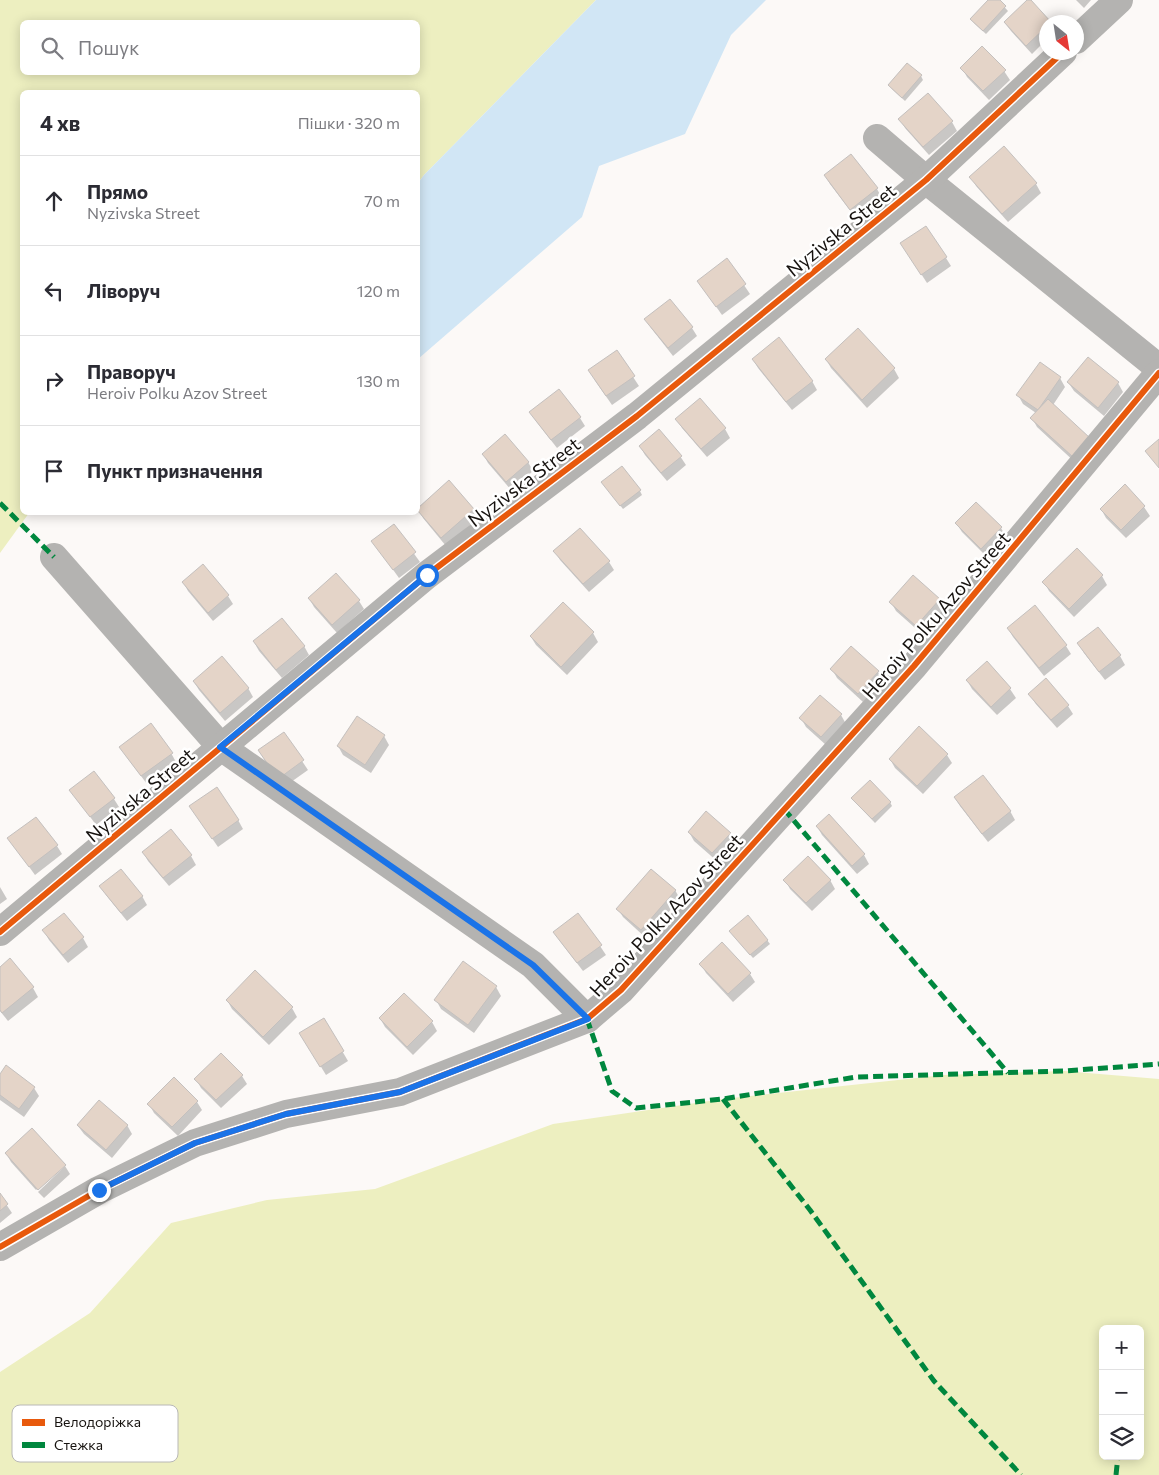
<!DOCTYPE html>
<html lang="uk">
<meta charset="utf-8">
<style>
:root{--surface:#fff;--page:#f7f7f7;--text:#2b2b33;--muted:#7c7c81;--line:#e1e1e2}
body{margin:0;font-family:Commissioner,sans-serif;background:var(--page);color:var(--text)}
.controls{position:absolute;right:15px;bottom:15px;display:grid;overflow:hidden;border-radius:8px;box-shadow:0 2px 12px #0003}
.controls button{width:45px;height:45px;display:grid;place-items:center;padding:0;border:0;border-bottom:1px solid var(--line);background:var(--surface);color:var(--text);font:25px sans-serif}
.compass{position:absolute;left:1039px;top:15px;width:45px;height:45px;border-radius:50%;background:var(--surface);box-shadow:0 2px 12px #0003;rotate:150deg}
.stop{position:absolute;width:15px;height:15px;margin:-11px;border:4px solid #1a73e8;border-radius:50%;background:#fff}
.stop.end{background:#1a73e8;border-color:#fff;box-shadow:0 1px 5px #0008}
.list{margin:0;padding:0;list-style:none}
h2{display:flex;justify-content:space-between;align-items:center;height:65px;margin:0;padding:0 20px;font-size:21px}
h2 small{font-size:16px;font-weight:400;color:var(--muted)}
.list li{display:grid;grid-template-columns:32px 1fr auto;gap:15px;align-items:center;box-sizing:border-box;height:90px;padding:0 20px;border-top:1px solid var(--line)}
.list b{display:block;font-size:19px;white-space:nowrap}
.list p{margin:0;font-size:16px;white-space:nowrap;color:var(--muted)}
.list em{font-size:16px;font-style:normal;color:var(--muted)}
.icon{flex:none;width:28px;height:28px;fill:none;stroke:currentColor;stroke-width:2;stroke-linecap:round;stroke-linejoin:round}
.map{position:relative;flex:none;width:1159px;height:1475px;overflow:hidden}
.search{position:absolute;background:var(--surface);box-shadow:0 2px 12px #0003;left:20px;top:20px;width:400px;height:55px;display:flex;align-items:center;gap:12px;box-sizing:border-box;padding:0 18px;border-radius:8px;color:var(--muted);font-size:19px}
.panel{position:absolute;background:var(--surface);box-shadow:0 2px 12px #0003;left:20px;top:90px;width:400px;height:425px;border-radius:8px}
.map>svg:first-child{display:block}
.green{fill:#edefc0;fill-rule:evenodd}
.water{fill:#d1e6f5}
.shadow{fill:#0003}
.building{fill:#e4d4c8;stroke:#c4c0be}
.lines{fill:none;stroke-linecap:round;stroke-linejoin:round}
.minor{stroke:#b4b3b1;stroke-width:28}
.quiet{stroke:#00873e;stroke-width:5;stroke-dasharray:10 5;stroke-linecap:butt}
.cycleway-casing{stroke:#fff;stroke-width:9}
.cycleway{stroke:#e8590c;stroke-width:6}
.route{stroke:#1a73e8;stroke-width:6}
.labels{text-anchor:middle;stroke-width:5;stroke-linejoin:round;paint-order:stroke}
.street-label{font-size:19px;fill:#16120f;stroke:#fff}
.key{fill:#fff;stroke:#b9b8b7;stroke-width:1}
.key-label{font-size:14px;fill:#16120f}
</style>
<div class="map">
<svg width="1159" height="1475" viewBox="0 0 1159 1475">
<rect width="100%" height="100%" fill="#fcf9f7"/>
<g class="green">
<path d="M 0,0 L 596,0 L 424,175 L 418,183 L 418,92 L 22,92 L 22,512 L 29,513 L 0,553 ZM 22,22 L 418,22 L 418,72 L 22,72 Z"/>
<path d="M 1064,1071 L 1159,1079 L 1159,1475 L 0,1475 L 0,1372 L 90,1313 L 171,1223 L 267,1200 L 375,1189 L 553,1124 L 723,1099 L 944,1075 ZM 1103,1329 L 1140,1329 L 1140,1456 L 1103,1456 Z"/>
</g>
<polygon class="water" points="596,0 766,0 731,35 685,134 599,166 582,217 418,359 418,183 424,175"/>
<g class="shadow">
<polygon points="989,0 998,0 1008,11 986,34 974,23 972,19"/>
<polygon points="1029,0 1050,22 1046,22 1046,40 1032,54 1011,31 1005,23"/>
<polygon points="1076,0 1091,0 1084,8"/>
<polygon points="962,68 1004,71 1010,80 989,100 967,77"/>
<polygon points="921,76 923,80 905,101 892,89 890,85"/>
<polygon points="900,119 952,122 957,131 929,155 905,128"/>
<polygon points="1004,148 1036,184 1041,193 1008,222 976,186 971,177"/>
<polygon points="825,175 877,189 882,198 856,218 830,184"/>
<polygon points="907,252 946,258 951,266 927,283"/>
<polygon points="727,260 750,294 722,315 698,281"/>
<polygon points="646,319 692,328 697,336 673,356 651,328"/>
<polygon points="858,330 894,369 899,378 867,408 831,368 826,359"/>
<polygon points="616,351 639,386 612,405 594,379"/>
<polygon points="753,359 812,381 817,390 792,410 758,368"/>
<polygon points="1040,364 1060,378 1065,387 1053,405 1078,465 1037,427 1032,418 1036,413 1023,404 1018,395"/>
<polygon points="1068,382 1118,383 1123,392 1104,416 1074,391"/>
<polygon points="700,399 725,429 730,438 707,457 682,428 677,419"/>
<polygon points="531,413 580,418 585,426 557,448 536,421"/>
<polygon points="640,446 680,456 686,465 667,481 645,455"/>
<polygon points="483,454 528,462 533,471 511,490 488,463"/>
<polygon points="449,482 473,509 478,518 446,546 423,518 418,509"/>
<polygon points="605,486 640,491 642,495 623,509"/>
<polygon points="1125,486 1144,507 1150,516 1126,538 1106,518 1101,509"/>
<polygon points="976,504 1001,528 1006,537 987,557 962,532 956,523"/>
<polygon points="394,526 420,562 399,578 373,542"/>
<polygon points="1076,550 1102,576 1107,585 1074,617 1049,591 1044,582"/>
<polygon points="555,551 609,562 614,570 589,592 560,560"/>
<polygon points="183,582 228,596 233,604 213,621 188,591"/>
<polygon points="309,598 359,601 364,609 337,633 314,607"/>
<polygon points="939,600 944,609 922,634 896,611 891,602"/>
<polygon points="563,604 593,633 598,642 567,675 536,645 531,637"/>
<polygon points="1035,606 1066,646 1071,654 1044,676 1013,637 1008,628"/>
<polygon points="254,642 304,646 309,655 282,678 259,651"/>
<polygon points="1079,644 1120,656 1125,665 1105,680 1084,653"/>
<polygon points="986,663 1010,689 1016,698 997,715 972,689 967,680"/>
<polygon points="832,669 878,672 883,681 863,702 837,678"/>
<polygon points="194,682 248,688 253,697 225,721 199,690"/>
<polygon points="1030,694 1068,706 1073,714 1057,728 1035,703"/>
<polygon points="841,715 846,724 826,745 806,727 801,718"/>
<polygon points="284,734 308,770 284,787 259,751"/>
<polygon points="384,736 389,745 371,773 343,755 338,746"/>
<polygon points="171,753 176,762 147,784 126,756"/>
<polygon points="947,755 952,763 923,794 895,768 890,759"/>
<polygon points="71,790 114,799 119,807 96,825"/>
<polygon points="955,798 1010,811 1015,820 988,842 960,806"/>
<polygon points="855,802 890,802 892,806 875,823"/>
<polygon points="196,815 238,820 243,829 218,847"/>
<polygon points="817,826 864,855 869,864 857,874 822,835"/>
<polygon points="170,831 191,856 196,865 169,886 148,861 143,852"/>
<polygon points="689,832 730,833 735,842 718,862 694,841"/>
<polygon points="9,839 57,846 62,854 35,875"/>
<polygon points="785,880 830,880 835,889 812,911 790,889"/>
<polygon points="101,886 142,896 147,905 127,921 106,895"/>
<polygon points="0,887 7,899 0,904"/>
<polygon points="675,890 680,899 646,938 623,917 618,909"/>
<polygon points="64,915 83,938 88,947 68,963 49,940 44,931"/>
<polygon points="733,935 767,940 770,944 753,958"/>
<polygon points="560,941 600,946 606,955 583,971"/>
<polygon points="701,964 750,974 755,982 733,1002 706,973"/>
<polygon points="0,968 33,988 38,997 8,1021 0,1011"/>
<polygon points="496,987 501,996 474,1033 441,1009 436,1000"/>
<polygon points="227,1000 292,1008 297,1017 269,1045 232,1009"/>
<polygon points="380,1018 432,1022 437,1031 413,1055 385,1027"/>
<polygon points="324,1020 348,1061 326,1075 301,1034"/>
<polygon points="0,1076 34,1088 39,1096 24,1117 0,1100"/>
<polygon points="242,1076 247,1084 221,1108 201,1088 196,1079"/>
<polygon points="197,1102 202,1110 178,1136 154,1113 149,1104"/>
<polygon points="127,1125 132,1134 112,1158 84,1134 78,1126"/>
<polygon points="6,1153 64,1165 36,1190 11,1162"/>
<polygon points="65,1166 70,1174 44,1198 38,1192"/>
<polygon points="0,1195 12,1213 0,1223"/>
</g>
<g class="building">
<polygon points="988,0 1000,0 1006,6 983,31 970,19"/>
<polygon points="1027,0 1031,0 1051,22 1046,22 1046,27 1026,46 1004,22"/>
<polygon points="982,46 1006,70 983,91 960,68"/>
<polygon points="907,63 922,75 902,98 888,85"/>
<polygon points="928,93 953,121 923,147 898,119"/>
<polygon points="1004,146 1037,183 1002,214 969,177"/>
<polygon points="851,154 878,188 850,210 824,175"/>
<polygon points="926,226 947,257 921,275 900,243"/>
<polygon points="727,258 746,284 716,307 697,281"/>
<polygon points="670,299 693,327 668,348 644,319"/>
<polygon points="858,328 895,368 862,400 825,359"/>
<polygon points="779,337 813,381 786,402 752,359"/>
<polygon points="617,350 635,376 606,396 588,370"/>
<polygon points="1088,357 1119,382 1098,408 1067,382"/>
<polygon points="1040,362 1061,377 1038,410 1016,395"/>
<polygon points="559,389 581,417 551,440 529,412"/>
<polygon points="700,398 726,428 701,449 675,419"/>
<polygon points="1048,399 1090,438 1073,457 1030,418"/>
<polygon points="659,429 682,456 661,473 639,446"/>
<polygon points="505,434 529,462 506,482 482,454"/>
<polygon points="1159,439 1159,468 1145,451"/>
<polygon points="622,466 641,490 620,506 601,482"/>
<polygon points="449,480 474,509 441,538 418,511 418,508"/>
<polygon points="1125,484 1145,506 1121,530 1100,509"/>
<polygon points="976,502 1002,527 981,549 955,523"/>
<polygon points="394,524 416,552 393,570 371,541"/>
<polygon points="580,528 610,561 583,584 553,551"/>
<polygon points="1077,548 1103,575 1069,609 1042,582"/>
<polygon points="203,564 229,595 208,613 182,582"/>
<polygon points="336,573 360,600 332,625 308,598"/>
<polygon points="913,575 940,599 916,626 889,602"/>
<polygon points="563,602 594,632 561,667 530,636"/>
<polygon points="1035,605 1067,645 1039,668 1007,628"/>
<polygon points="282,618 305,646 276,670 253,641"/>
<polygon points="1098,627 1121,655 1099,672 1077,643"/>
<polygon points="851,646 879,671 858,694 830,669"/>
<polygon points="222,656 249,688 220,713 193,681"/>
<polygon points="987,661 1011,688 991,707 966,680"/>
<polygon points="1046,678 1069,705 1051,720 1028,694"/>
<polygon points="820,695 842,714 821,737 799,718"/>
<polygon points="357,716 385,735 365,765 337,746"/>
<polygon points="151,723 173,753 141,776 119,747"/>
<polygon points="919,726 948,754 917,786 889,759"/>
<polygon points="284,732 304,760 278,779 258,750"/>
<polygon points="94,771 115,798 90,817 69,790"/>
<polygon points="983,775 1011,811 982,834 954,797"/>
<polygon points="870,780 891,802 872,819 851,798"/>
<polygon points="217,787 239,820 212,839 189,806"/>
<polygon points="706,811 731,833 712,853 688,832"/>
<polygon points="829,814 865,854 852,866 816,826"/>
<polygon points="36,817 58,845 29,867 7,838"/>
<polygon points="171,829 192,855 163,878 142,852"/>
<polygon points="808,856 831,880 806,903 783,880"/>
<polygon points="121,869 143,896 121,913 99,886"/>
<polygon points="651,869 676,890 641,930 616,909"/>
<polygon points="64,913 84,937 63,955 42,930"/>
<polygon points="578,913 602,945 577,963 553,932"/>
<polygon points="748,915 768,940 750,955 729,931"/>
<polygon points="722,942 751,973 728,994 699,964"/>
<polygon points="10,958 34,987 2,1013 0,1010 0,967"/>
<polygon points="463,961 497,986 468,1025 434,1000"/>
<polygon points="255,970 293,1007 263,1037 226,1000"/>
<polygon points="404,993 433,1021 407,1047 379,1018"/>
<polygon points="324,1018 344,1051 320,1067 299,1033"/>
<polygon points="221,1053 243,1075 216,1100 194,1079"/>
<polygon points="6,1065 35,1087 19,1109 0,1095 0,1074"/>
<polygon points="174,1077 198,1101 172,1127 147,1104"/>
<polygon points="99,1100 128,1125 106,1150 77,1125"/>
<polygon points="32,1128 66,1165 38,1190 5,1153"/>
<polygon points="0,1193 8,1204 0,1211"/>
</g>
<g class="lines">
<g class="minor">
<polyline points="1076,40 1119,0"/>
<polyline points="877,138 926,180 1159,368"/>
<polyline points="54,557 221,747 533,965 587,1019"/>
<polyline points="0,932 427,575 637,416 926,180 1063,52"/>
<polyline points="0,1247 99,1190 195,1143 286,1114 400,1092 587,1019 621,990 914,666 1159,373"/>
</g>
<g class="quiet">
<polyline points="0,503 54,557"/>
<polyline points="784,809 1008,1073"/>
<polyline points="587,1019 612,1091 636,1108 723,1099 856,1077 1064,1071 1159,1064"/>
<polyline points="723,1099 810,1210 934,1381 1021,1475"/>
<polyline points="1116,1475 1118,1456"/>
</g>
<g class="cycleway-casing">
<g id="cycleway">
<polyline points="0,932 427,575 637,416 926,180 1063,52"/>
<polyline points="0,1247 99,1190 195,1143 286,1114 400,1092 587,1019 621,990 914,666 1159,373"/>
</g>
</g>
<use href="#cycleway" class="cycleway"/>
</g>
<g class="lines">
<polyline class="route" points="99,1190 195,1143 286,1114 400,1092 588,1019 533,965 220,747 427,575"/>
</g>
<g class="labels">
<g class="street-label">
<text transform="translate(841 230) rotate(-39)" y="7">Nyzivska Street</text>
<text transform="translate(524 482) rotate(-37)" y="7">Nyzivska Street</text>
<text transform="translate(936 615) rotate(-49)" y="7">Heroiv Polku Azov Street</text>
<text transform="translate(140 795) rotate(-40)" y="7">Nyzivska Street</text>
<text transform="translate(666 915) rotate(-47)" y="7">Heroiv Polku Azov Street</text>
</g>
</g>
<rect x="12" y="1405" width="166" height="57" rx="8" class="key"/>
<rect x="22" y="1419" width="23" height="7" fill="#e8590c"/>
<rect x="22" y="1442" width="23" height="6" fill="#00873e"/>
<g class="key-label">
<text x="54" y="1427">Велодоріжка</text>
<text x="54" y="1450">Стежка</text>
</g>
</svg>
<div class="controls">
<button>+</button>
<button>−</button>
<button><svg class="icon" aria-label="layers" viewBox="0 0 24 24"><path d="M12 4l9 5-9 5-9-5zM3 14l9 5 9-5"/></svg></button>
</div>
<svg class="compass" viewBox="-18 -18 36 36"><path d="M0-13l5 13h-10z" fill="#e53935"/><path d="M0 13l5-13h-10z" fill="#7c7c81"/></svg>
<div class="stop" style="left:427px;top:575px"></div>
<div class="stop end" style="left:99px;top:1190px"></div>
<div class="search"><svg class="icon" aria-label="search" viewBox="0 0 24 24"><circle cx="10" cy="10" r="6"/><path d="M15 15l6 6"/></svg>Пошук</div>
<section class="panel">
<h2>4 хв<small>Пішки · 320 m</small></h2>
<ul class="list">
<li><svg class="icon" aria-label="ahead" viewBox="0 0 24 24"><path d="M12 20V5M6 11l6-6 6 6"/></svg><div><b>Прямо</b><p>Nyzivska Street</p></div><em>70 m</em></li>
<li><svg class="icon" aria-label="left" viewBox="0 0 24 24"><path d="M17 20v-9H6M10 6l-5 5 5 5"/></svg><div><b>Ліворуч</b></div><em>120 m</em></li>
<li><svg class="icon" aria-label="right" viewBox="0 0 24 24"><path d="M7 20v-9h11M14 6l5 5-5 5"/></svg><div><b>Праворуч</b><p>Heroiv Polku Azov Street</p></div><em>130 m</em></li>
<li><svg class="icon" aria-label="arrive" viewBox="0 0 24 24"><path d="M6 21V4h12l-3 4 3 4H6"/></svg><div><b>Пункт призначення</b></div></li>
</ul>
</section>
</div>
